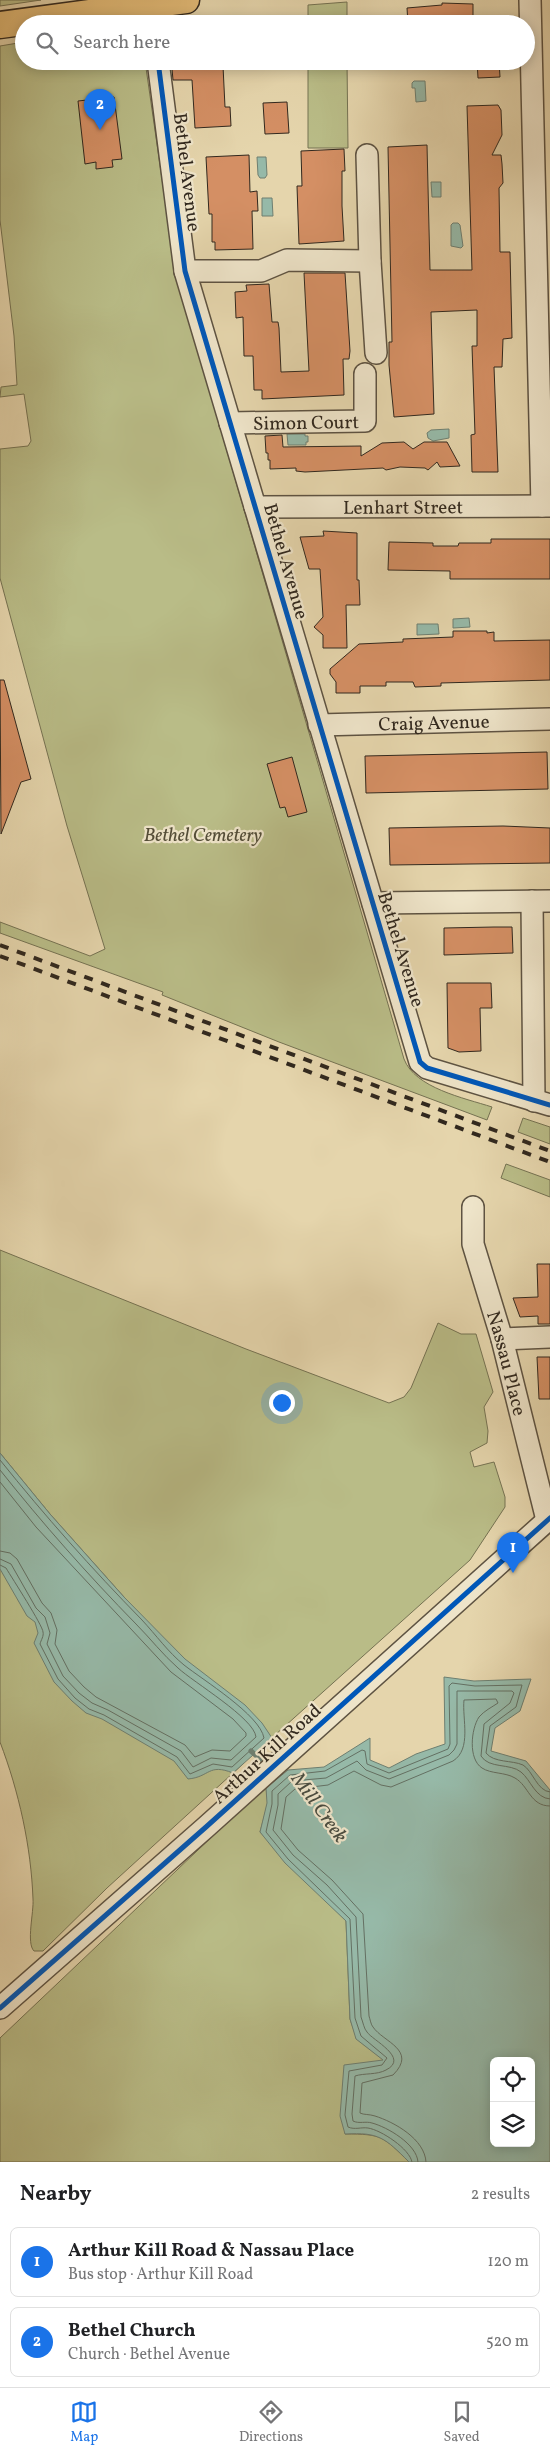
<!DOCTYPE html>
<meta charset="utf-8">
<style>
:root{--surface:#fff;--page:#f6f6f6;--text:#202124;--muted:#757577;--line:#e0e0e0;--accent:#1a73e8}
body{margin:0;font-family:Vollkorn,serif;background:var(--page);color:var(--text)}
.controls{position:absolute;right:15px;bottom:15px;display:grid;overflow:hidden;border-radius:8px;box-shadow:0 2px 12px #0003}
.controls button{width:45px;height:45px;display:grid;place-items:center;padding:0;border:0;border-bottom:1px solid var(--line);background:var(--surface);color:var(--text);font:25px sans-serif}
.you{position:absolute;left:281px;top:1402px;width:18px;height:18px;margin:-12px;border:4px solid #fff;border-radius:50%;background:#1a73e8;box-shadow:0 0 0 8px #1a73e833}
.badge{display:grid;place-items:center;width:32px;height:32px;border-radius:50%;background:var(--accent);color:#fff;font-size:16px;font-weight:700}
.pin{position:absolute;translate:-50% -41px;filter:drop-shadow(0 1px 2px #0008)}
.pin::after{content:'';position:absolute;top:26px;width:18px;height:15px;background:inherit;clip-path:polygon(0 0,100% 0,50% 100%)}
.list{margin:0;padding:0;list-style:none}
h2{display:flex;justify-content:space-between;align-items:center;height:65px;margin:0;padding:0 20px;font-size:21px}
h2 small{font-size:16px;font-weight:400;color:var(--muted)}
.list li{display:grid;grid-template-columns:32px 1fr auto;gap:15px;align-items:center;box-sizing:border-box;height:70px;margin:0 10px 10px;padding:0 10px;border:1px solid var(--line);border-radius:8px}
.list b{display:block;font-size:19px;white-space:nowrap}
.list p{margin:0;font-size:16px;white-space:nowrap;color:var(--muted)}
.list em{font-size:16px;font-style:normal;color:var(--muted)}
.icon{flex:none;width:28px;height:28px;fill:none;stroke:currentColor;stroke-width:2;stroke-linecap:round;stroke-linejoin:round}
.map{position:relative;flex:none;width:550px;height:2162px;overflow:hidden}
.search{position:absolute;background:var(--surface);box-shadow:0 2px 12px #0003;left:15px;right:15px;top:15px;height:55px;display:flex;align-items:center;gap:12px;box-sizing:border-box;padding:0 18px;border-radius:28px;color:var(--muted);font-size:19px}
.sheet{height:225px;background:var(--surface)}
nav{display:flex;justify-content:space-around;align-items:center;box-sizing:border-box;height:70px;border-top:1px solid var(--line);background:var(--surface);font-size:14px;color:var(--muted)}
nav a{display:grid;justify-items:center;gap:2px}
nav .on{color:var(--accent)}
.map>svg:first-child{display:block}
.green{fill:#b9bc87;stroke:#757252}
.water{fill:#96b9a8;stroke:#6e7f71;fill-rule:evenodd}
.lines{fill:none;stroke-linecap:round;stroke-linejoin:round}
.shore{stroke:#647063;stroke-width:1}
.stream{stroke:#6e7f71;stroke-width:5}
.building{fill:#d48f64;stroke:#31281e}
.minor-casing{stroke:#5e5342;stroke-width:24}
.major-casing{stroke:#31281e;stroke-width:29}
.minor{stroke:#eee4c9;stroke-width:21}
.major{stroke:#e2ba76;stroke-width:26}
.rail{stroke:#31281e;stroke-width:4;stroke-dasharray:9 9;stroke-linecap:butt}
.cycleway-casing{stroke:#eee4c9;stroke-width:8}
.cycleway{stroke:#0057b8;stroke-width:5}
.labels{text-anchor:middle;stroke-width:4.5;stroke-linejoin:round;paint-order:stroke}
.street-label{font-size:19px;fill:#31281e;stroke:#eee4c9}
.park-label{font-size:19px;font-style:italic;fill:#534d38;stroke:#eee4c9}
.water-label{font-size:20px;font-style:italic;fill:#4a4c40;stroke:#eee4c9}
</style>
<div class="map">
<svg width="550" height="2162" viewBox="0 0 550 2162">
<rect width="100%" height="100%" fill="#e5d5ac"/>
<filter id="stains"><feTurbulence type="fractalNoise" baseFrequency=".004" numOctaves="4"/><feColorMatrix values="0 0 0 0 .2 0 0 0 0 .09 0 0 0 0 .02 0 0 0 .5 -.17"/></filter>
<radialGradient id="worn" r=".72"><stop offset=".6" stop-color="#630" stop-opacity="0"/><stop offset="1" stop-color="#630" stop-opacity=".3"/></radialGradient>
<g class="green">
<polygon points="0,0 41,0 0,6"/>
<polygon points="347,2 347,24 308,24 308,5"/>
<path d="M 24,42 L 24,61 L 145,61 L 176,276 L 404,1059 C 415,1088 464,1098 492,1107 L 487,1120 L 279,1042 L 162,995 L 163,992 L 0,933 L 0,922 L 90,956 L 105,949 L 67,826 L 0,578 L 0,449 L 28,446 L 31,441 L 24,394 L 0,397 L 1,387 L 17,385 L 14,336 L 0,220 L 0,46 Z"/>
<polygon points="308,61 347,61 348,148 308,148"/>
<polygon points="523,1118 550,1127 550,1144 518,1132"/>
<polygon points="506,1164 550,1180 550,1197 501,1178"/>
<polygon points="0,1250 246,1349 389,1403 404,1397 411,1388 438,1323 461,1334 476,1334 493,1392 484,1407 488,1431 487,1443 470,1452 474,1467 494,1462 505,1497 505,1507 470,1560 265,1744 154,1642 124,1597 50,1514 0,1453"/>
<path d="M 0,1522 L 244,1763 L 107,1888 L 43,1951 L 34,1951 C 26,1943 34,1912 33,1899 C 31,1846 19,1792 0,1742 Z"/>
<path d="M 266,1788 L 268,1803 L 260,1832 L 346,1921 L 350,2019 L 357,2039 L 384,2060 L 345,2134 C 382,2134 383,2136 409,2162 L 0,2162 L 0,2038 L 237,1813 Z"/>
</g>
<g class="water">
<polygon points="414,81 425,81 426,101 416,102 415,88 412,88 412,83"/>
<polygon points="257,157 266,157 267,175 265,178 260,178 258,175"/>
<polygon points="431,182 441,182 441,197 432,197"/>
<polygon points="262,198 272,198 273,216 262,216"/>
<polygon points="453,223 458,223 460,225 463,246 461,248 451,246 451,225"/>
<polygon points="449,429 449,438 433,441 428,438 427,433 431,430"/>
<polygon points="287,434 305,434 305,436 308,436 308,442 306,442 306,445 288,445"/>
<polygon points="469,618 470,627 453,628 453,619"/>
<polygon points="417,624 438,624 439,634 417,635"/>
<path d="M 0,1453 L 50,1514 L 124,1597 L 185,1659 L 245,1705 L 262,1723 L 272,1738 L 233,1773 C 208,1763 210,1777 188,1779 L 174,1761 L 102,1719 L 86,1713 L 72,1701 L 54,1682 L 34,1643 L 38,1633 L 35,1622 L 27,1616 L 0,1569 Z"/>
<path d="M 444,1677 L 474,1681 L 531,1679 L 520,1711 L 495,1728 L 491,1751 L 526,1761 L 550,1790 L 550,2162 L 409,2162 C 385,2138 379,2132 345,2134 L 340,2116 L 344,2065 L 383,2060 L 356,2039 L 350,2019 L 346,1921 L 285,1863 L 260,1832 L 267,1803 L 266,1788 L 288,1770 L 324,1767 L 370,1738 L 370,1760 L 389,1768 L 416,1754 L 445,1744 ZM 494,2061 L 531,2061 L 531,2143 L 494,2143 Z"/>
</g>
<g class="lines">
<g class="shore">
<path d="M 0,1460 C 45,1516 92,1569 142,1620 C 156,1635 168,1652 184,1665 C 203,1680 260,1715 264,1738 L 232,1767 L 213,1764 L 190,1774 L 177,1757 L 104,1715 L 89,1709 L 75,1698 L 58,1679 L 40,1644 C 41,1640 44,1636 43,1632 C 43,1626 12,1578 6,1568 L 0,1565"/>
<path d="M 0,1470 C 43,1524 88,1575 136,1624 C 150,1638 163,1655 178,1668 C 193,1682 254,1718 256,1737 L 231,1760 L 211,1758 L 193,1767 L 181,1751 L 108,1710 L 92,1703 L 79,1693 L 63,1676 L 47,1644 L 50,1633 L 45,1617 L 36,1608 L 11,1564 L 0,1559"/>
<polyline points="0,1482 36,1527 171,1672 233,1719 246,1733 246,1736 230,1751 212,1750 195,1757 185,1745 96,1697 84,1687 69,1671 55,1644 57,1630 51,1613 42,1603 17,1559 10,1553 0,1551"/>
<path d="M 412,2162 C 410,2149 381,2130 368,2128 C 361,2127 355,2130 348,2127 L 345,2115 L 349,2071 L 382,2065 L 387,2058 L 361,2036 L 355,2018 L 350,1919 L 288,1859 L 266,1832 L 272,1804 L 272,1791 L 290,1775 L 325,1771 L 362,1750 L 365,1751 L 367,1764 L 389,1773 L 448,1749 L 450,1744 L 449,1686 L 452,1683 L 475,1686 L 522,1685 L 516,1707 L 490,1726 L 486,1753 C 494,1763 512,1760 523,1765 C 533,1771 537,1791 550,1792"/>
<path d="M 418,2162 C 417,2144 387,2127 372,2123 C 366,2121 359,2124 353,2121 L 352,2114 L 355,2076 C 364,2073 377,2075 386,2070 C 410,2058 372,2040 367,2032 C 364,2029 363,2022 361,2017 L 356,1917 L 327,1885 L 293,1855 L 273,1830 L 278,1805 L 278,1794 L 292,1781 L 326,1778 L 357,1761 L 366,1770 L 389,1779 L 449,1755 L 454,1750 L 457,1744 L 457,1691 L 512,1691 L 514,1693 L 510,1703 L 484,1724 L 481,1756 C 489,1769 510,1763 521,1772 C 531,1780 535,1798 550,1799"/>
<path d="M 426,2162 C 425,2139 394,2122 375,2116 C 369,2114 364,2115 360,2113 L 362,2083 L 393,2075 C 418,2050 383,2042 373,2027 C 371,2025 370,2019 369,2016 L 363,1914 L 332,1880 L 298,1850 L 281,1829 L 286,1797 L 295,1789 L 328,1785 L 354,1771 L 381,1785 L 391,1787 L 453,1761 C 472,1749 462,1719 464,1700 L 496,1699 L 498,1703 C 492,1707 484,1711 479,1717 C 471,1729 468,1759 482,1768 C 491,1774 505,1772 515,1778 C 529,1786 530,1806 550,1806"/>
</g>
<polyline class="stream" points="251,1751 267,1765"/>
</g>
<g class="building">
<polygon points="442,3 473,4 473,24 408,24 407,8 442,5"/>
<polygon points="477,61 499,61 500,77 478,78"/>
<polygon points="223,66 225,107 230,107 231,126 195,128 192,80 173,80 172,69"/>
<polygon points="114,97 122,159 112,160 113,167 96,169 96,162 85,164 78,101"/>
<polygon points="287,102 289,133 265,134 263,103"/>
<polygon points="498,105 501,110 502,135 492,155 501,155 502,164 503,183 499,188 500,252 510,252 512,338 503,339 502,367 494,367 498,472 472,472 471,435 475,434 472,346 477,346 477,310 431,312 434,414 394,417 389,365 389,342 392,342 388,147 427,145 430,270 472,270 467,106"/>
<polygon points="344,149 345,171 342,171 342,206 344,241 299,244 297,186 302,186 301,151"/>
<polygon points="249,155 250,192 257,191 258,211 252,211 253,249 215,250 215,242 212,242 212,214 209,214 206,157"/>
<polygon points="304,273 345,273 350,351 349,359 343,359 344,395 262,399 262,390 254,390 253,356 244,356 243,317 236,318 235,292 247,291 246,285 269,284 272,322 278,322 279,328 281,372 309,371"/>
<polygon points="282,435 283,447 361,446 361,456 382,443 404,442 413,449 424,442 447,442 460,466 440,467 437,462 428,470 425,468 400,467 386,470 383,468 305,472 296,471 296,468 270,469 270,460 268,460 268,453 266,453 265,436"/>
<polygon points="323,531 357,533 357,580 359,580 360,605 346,605 347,648 323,648 323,635 314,627 323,617 320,569 309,569 300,537 324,536"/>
<polygon points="491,539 550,539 550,579 450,579 450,571 388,570 389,542 433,543 433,546 458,546 459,543 491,543"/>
<polygon points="453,631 487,631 487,633 494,632 494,641 550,640 550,680 441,683 441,686 415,687 413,682 386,682 386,686 360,686 360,693 336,693 336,682 330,674 330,669 359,644 403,642 403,639 453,637"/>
<polygon points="0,680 4,680 31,779 21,782 1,834"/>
<polygon points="547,752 548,789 366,793 365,756"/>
<polygon points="292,757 307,812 288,817 285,807 280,808 267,764"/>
<polygon points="503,826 550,828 550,863 390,865 389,828"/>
<polygon points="494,927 512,927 513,953 444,955 444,928"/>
<polygon points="447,983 491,983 492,1008 480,1008 481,1051 459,1052 448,1048"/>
<polygon points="537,1264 550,1264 550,1324 538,1324 538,1316 520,1317 513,1298 538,1297"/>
<polygon points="537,1357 550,1357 550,1399 539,1399"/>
</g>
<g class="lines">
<g class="minor-casing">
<g id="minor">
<polyline points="530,0 542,506"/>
<polyline points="151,4 154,24"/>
<polyline points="158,61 185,271 420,1062 427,1068 550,1105"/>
<polyline points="367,155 370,261 376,353"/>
<polyline points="185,271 261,271 287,260 370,261"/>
<path id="s1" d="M 230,423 L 365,421 L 365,374"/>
<path id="s2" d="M 255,507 L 550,506"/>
<path id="s3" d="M 319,725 L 550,719"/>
<polyline points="532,901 534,1101"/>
<polyline points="373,903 550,901"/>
<path id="s4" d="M 473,1207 L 473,1244 L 502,1339 L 547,1520"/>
<polyline points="502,1339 550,1337"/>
<polyline points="0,2008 206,1827 550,1518"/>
</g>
</g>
<g class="major-casing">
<polyline id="major" points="0,25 186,0"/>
</g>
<use href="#minor" class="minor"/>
<use href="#major" class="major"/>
<g class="rail">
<polyline points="0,945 550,1151"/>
<polyline points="0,956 550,1162"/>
</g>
<g class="cycleway-casing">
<g id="cycleway">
<polyline points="158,61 185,271 420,1062 427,1068 550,1105"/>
<polyline points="0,2008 206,1827 550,1518"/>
</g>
</g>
<use href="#cycleway" class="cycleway"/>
</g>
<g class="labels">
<g class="street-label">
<text transform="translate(188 172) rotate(83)" y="7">Bethel Avenue</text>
<text dy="7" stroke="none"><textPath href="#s1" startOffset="76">Simon Court</textPath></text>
<text dy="7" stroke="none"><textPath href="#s2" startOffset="148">Lenhart Street</textPath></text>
<text transform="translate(287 561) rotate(74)" y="7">Bethel Avenue</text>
<text dy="7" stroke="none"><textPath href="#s3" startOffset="115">Craig Avenue</textPath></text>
<text transform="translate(402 949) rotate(73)" y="7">Bethel Avenue</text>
<text dy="7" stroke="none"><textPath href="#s4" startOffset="161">Nassau Place</textPath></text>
<text transform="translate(266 1753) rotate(-42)" y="7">Arthur Kill Road</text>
</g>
<g class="park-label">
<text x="203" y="841">Bethel Cemetery</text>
</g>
<g class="water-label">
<text transform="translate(320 1807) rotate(54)" y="7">Mill Creek</text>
</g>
</g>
<rect width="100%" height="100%" filter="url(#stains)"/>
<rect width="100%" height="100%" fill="url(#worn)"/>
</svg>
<div class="controls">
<button><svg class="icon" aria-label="locate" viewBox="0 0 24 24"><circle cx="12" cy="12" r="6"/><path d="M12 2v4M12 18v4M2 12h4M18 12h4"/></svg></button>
<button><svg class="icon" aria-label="layers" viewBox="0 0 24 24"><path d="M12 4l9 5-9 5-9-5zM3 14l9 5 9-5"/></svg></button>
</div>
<div class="you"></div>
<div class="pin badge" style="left:513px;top:1573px">1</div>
<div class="pin badge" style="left:100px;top:130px">2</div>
<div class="search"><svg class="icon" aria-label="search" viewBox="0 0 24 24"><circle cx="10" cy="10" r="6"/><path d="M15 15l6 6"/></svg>Search here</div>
</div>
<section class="sheet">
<h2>Nearby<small>2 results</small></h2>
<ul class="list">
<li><span class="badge">1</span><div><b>Arthur Kill Road &amp; Nassau Place</b><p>Bus stop · Arthur Kill Road</p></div><em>120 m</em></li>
<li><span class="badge">2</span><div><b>Bethel Church</b><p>Church · Bethel Avenue</p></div><em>520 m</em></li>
</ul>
</section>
<nav>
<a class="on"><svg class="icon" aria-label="map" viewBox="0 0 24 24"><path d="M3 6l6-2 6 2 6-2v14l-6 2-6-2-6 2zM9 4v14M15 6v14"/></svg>Map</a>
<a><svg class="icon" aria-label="directions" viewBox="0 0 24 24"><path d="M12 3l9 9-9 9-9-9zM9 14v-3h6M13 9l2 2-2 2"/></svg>Directions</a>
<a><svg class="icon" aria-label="saved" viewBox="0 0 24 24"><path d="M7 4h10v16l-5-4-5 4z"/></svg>Saved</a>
</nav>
